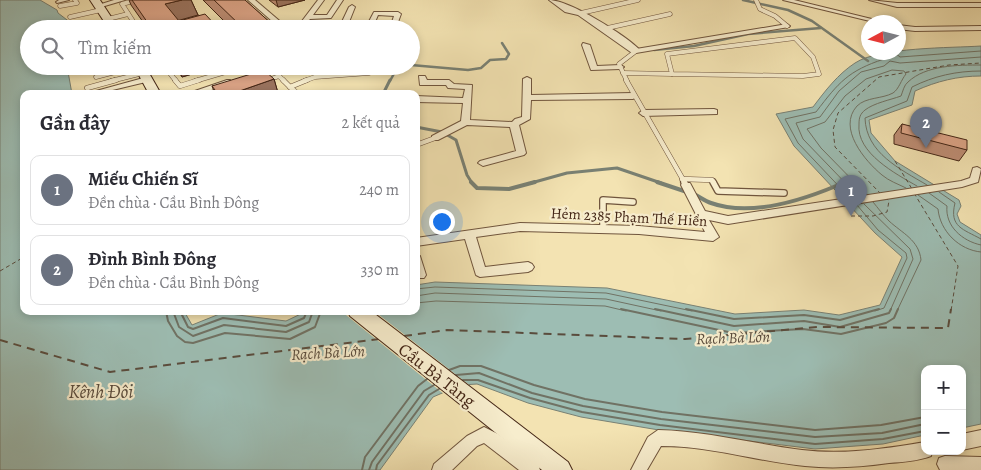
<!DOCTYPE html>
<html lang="vi">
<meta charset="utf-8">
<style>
:root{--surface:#fff;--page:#f7f7f7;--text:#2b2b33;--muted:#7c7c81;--line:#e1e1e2;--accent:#8f2418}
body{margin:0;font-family:Alegreya,serif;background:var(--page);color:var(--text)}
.controls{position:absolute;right:15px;bottom:15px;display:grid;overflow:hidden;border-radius:10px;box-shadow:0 2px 8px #0003}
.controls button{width:45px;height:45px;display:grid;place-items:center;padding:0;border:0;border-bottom:1px solid var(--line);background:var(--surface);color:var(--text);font:25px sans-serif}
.compass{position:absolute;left:861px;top:15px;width:45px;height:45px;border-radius:50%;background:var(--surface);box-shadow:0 2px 8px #0003;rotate:263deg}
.you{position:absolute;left:441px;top:221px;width:18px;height:18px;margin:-12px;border:4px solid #fff;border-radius:50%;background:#1a73e8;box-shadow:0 0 0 8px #1a73e833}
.badge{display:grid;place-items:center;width:32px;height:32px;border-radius:50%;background:var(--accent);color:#fff;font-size:16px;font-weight:700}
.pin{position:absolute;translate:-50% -41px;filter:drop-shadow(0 1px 2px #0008)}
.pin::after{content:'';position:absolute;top:26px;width:18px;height:15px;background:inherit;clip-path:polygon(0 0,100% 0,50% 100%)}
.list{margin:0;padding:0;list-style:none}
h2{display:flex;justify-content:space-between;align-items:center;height:65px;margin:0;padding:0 20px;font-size:21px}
h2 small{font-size:16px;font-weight:400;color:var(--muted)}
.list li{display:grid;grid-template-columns:32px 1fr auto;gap:15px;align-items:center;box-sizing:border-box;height:70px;margin:0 10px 10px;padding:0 10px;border:1px solid var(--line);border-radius:10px}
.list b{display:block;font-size:19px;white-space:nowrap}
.list p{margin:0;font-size:16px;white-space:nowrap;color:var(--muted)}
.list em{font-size:16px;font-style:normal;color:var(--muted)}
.icon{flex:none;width:28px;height:28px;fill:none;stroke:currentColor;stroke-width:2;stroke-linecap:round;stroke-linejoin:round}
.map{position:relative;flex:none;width:981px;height:470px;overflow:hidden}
.search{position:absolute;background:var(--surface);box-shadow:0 2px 8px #0003;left:20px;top:20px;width:400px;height:55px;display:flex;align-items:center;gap:12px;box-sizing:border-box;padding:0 18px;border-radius:28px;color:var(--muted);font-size:19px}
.panel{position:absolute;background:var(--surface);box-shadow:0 2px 8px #0003;left:20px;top:90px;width:400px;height:225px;border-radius:10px}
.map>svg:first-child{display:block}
.water{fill:#9dbdb3;stroke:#798174}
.pier{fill:#f3e3b2}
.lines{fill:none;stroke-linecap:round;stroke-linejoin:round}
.shore-far1{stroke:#707264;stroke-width:1}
.shore{stroke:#707264;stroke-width:2}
.stream-far2{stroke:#798174;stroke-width:2.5}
.stream-far1{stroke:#798174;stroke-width:3}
.stream{stroke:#798174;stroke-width:4}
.ferry-far1{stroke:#5a4c3d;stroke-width:1;stroke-dasharray:4 3;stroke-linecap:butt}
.ferry{stroke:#5a4c3d;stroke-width:2;stroke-dasharray:8 6;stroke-linecap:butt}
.service-far2-casing{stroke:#70553d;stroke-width:5}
.service-far1-casing{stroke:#70553d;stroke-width:5.5}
.service-casing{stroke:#70553d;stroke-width:8}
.minor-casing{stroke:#70553d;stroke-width:2}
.tertiary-casing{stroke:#70553d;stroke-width:2}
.secondary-casing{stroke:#442616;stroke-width:2}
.service-far2{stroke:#f7edcd;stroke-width:4}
.service-far1{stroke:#f7edcd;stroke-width:4.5}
.service{stroke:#f7edcd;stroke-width:5.5}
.minor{fill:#f7edcd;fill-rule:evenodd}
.tertiary{fill:#f7edcd;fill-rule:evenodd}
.secondary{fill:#f7edcd;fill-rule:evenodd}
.wall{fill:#be8e75;stroke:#442616}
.shaded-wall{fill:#9b745f;stroke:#442616}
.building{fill:#dda588;stroke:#442616}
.labels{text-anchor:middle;stroke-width:4.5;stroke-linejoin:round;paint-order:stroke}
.street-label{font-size:15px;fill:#442616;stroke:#f7edcd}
.water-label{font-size:16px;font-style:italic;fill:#5a4c3d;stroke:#f7edcd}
.near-street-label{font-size:18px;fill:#442616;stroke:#f7edcd}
.near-water-label{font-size:19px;font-style:italic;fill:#5a4c3d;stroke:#f7edcd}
</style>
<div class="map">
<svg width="981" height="470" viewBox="0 0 981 470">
<rect width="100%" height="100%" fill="#f3e3b2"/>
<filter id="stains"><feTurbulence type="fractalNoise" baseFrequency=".004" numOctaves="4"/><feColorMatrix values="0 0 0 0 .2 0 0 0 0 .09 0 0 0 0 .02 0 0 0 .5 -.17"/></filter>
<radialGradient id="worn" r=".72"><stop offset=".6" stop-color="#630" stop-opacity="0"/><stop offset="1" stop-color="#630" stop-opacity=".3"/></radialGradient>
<path class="water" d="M 0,0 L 40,0 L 57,10 L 58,13 L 71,23 L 67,29 L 29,29 L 29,66 L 67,66 L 72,94 L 24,94 L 24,311 L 184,311 L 192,325 L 222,313 L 286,321 L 307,311 L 416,311 L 416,285 L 435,282 L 607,288 L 735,314 L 804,310 L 839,315 L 880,305 L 902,257 L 875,233 L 808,161 L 794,146 L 776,114 L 813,107 C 825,91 838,74 855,63 C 879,47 951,48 981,46 L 981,76 C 958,76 937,81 915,91 L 912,105 L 869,120 L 871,133 L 895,161 L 959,200 L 961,206 L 957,214 L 960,222 L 981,235 L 981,424 L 962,428 L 962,369 L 925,369 L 925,435 L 883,444 L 815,449 L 659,430 L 581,417 L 528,403 L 477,384 L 461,385 L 433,397 L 380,470 L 0,470 Z"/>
<polygon class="pier" points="341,311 374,311 472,387 462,387 445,395"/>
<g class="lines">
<g class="shore-far1">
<polyline points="894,52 900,57 981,51"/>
<path d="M 927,185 C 900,169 866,153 865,118 L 907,101 L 912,87 C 934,76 956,71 981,71"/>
<path d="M 917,186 C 896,174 856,153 859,124 C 859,118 860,114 865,110 C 874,103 890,100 901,96 C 903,91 904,85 908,82 C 926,65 958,65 981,65"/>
<path d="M 939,192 L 955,203 C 949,227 963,229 981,239"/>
<path d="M 929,193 L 947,206 C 945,226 962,241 981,245"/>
<path d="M 866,194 L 821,148 L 807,129 L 825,122 L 845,96 L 866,79 L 892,70 L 904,71 L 906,74 C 901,80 899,89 893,93 C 882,99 866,97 857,106 C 837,128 865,161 882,175 C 889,181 898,184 906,188"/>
<polyline points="857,195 803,139 796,123 820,117 839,91 861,72 884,66 890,61 900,63 981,57"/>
<path d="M 918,195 L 938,209 C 940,231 959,250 981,252"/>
<path d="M 849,197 L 798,143 L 785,119 L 816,112 C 839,82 848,71 884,59 L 886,52"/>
<path d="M 873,202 C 878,208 883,215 889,221 C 902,233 919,240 921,260 L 897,311"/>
<polyline points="864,204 910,249 913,259 890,311"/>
<polyline points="857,205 878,230 906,253 907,258 884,308 875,311"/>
<polyline points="416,289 435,287 606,293 692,311"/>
<polyline points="416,296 435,293 606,299 661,311"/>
<polyline points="416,303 436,301 605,306 626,311"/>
</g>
<g class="shore">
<polyline points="621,309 733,333 803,329 841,334 886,323 894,318 898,309"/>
<polyline points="655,309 734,326 804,321 840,327 889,313 891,309"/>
<polyline points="686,309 734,319 804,315 840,320 879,309"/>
<polyline points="166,311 168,321 177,336 185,342 193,343 225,333 290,339 315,327 321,311"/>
<polyline points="173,311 179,327 193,336 224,325 286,332 309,322 313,311"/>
<polyline points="180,311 188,327 193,329 223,318 286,326 304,318 307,311"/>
<polyline points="449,370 460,366 481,366 534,385 585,399 662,412 815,430 881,425 925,417"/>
<polyline points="456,375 479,373 532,393 583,406 661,419 815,437 882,433 925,424"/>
<polyline points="463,380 478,380 530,398 582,412 660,425 815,444 883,439 925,431"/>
<polyline points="362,470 365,457 418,386 427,379"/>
<polyline points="369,470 372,462 424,391 434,385"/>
<polyline points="376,470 377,465 429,395 439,389"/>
</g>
<g class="stream-far2">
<polyline points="743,0 788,10 812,21 868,61"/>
<polyline points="654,50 694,46 748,34 821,28"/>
<polyline points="411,65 468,70 481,68 490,60 506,59 509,54 502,43"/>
<polyline points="390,81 397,68 402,66"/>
</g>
<g class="stream-far1">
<polyline points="383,94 390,80"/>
<polyline points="416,127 442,132 456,140 467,175 472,183"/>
<polyline points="531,183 567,173 617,168 661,183"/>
</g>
<g class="stream">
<polyline points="471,182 477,188 509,189 535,182"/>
<polyline points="657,182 687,192"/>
<path d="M 694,194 C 700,197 705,201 711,203 C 750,217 800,201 836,186"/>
</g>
<g class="ferry-far1">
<polyline points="895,161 912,189"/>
<polyline points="914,193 958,266 951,311"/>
<polyline points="881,194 835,147 833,130 838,113 879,77 949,65 981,63"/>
<polyline points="851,216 873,216 887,212 889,201 886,198"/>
<polyline points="0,271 24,257"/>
</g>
<g class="ferry">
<polyline points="404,336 447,330 685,339 818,327 948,328 951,309"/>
<polyline points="0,340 110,372 380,339"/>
</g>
<g class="service-far2-casing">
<g id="service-far2">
<polyline points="137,0 122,4 138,29"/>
<polyline points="756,0 760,9 775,16 787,26"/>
<polyline points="60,6 77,3 75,0"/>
<polyline points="581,13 638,0"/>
<polyline points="70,17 101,10"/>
<polyline points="108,19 128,14"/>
<polyline points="603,29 670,14"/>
<polygon points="795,38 813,57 819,74 803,76 672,74 667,54"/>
<polyline points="164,66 176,81"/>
<polyline points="141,70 155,66"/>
<polyline points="623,73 672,74"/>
<polyline points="96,77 138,66"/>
<polyline points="111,81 143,73"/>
<polyline points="195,81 246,66"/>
<polyline points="266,81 279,76 284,81"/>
<polyline points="304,81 315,77 369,73"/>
<polyline points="627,81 619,64 636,51"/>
</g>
</g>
<g class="service-far1-casing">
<g id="service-far1">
<polyline points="175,80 180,86 199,80"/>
<polyline points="283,80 290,87 307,80"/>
<polyline points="626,80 685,183"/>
<polyline points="266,81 268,80"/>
<polyline points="290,87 298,94"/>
<polyline points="87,88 116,80"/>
<polyline points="416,145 435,138"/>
<polyline points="682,179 712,180 714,183"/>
</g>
</g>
<g class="service-casing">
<g id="service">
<polyline points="684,182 686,185"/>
<polyline points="713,182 718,191 784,193"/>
<polyline points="603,230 603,200 633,202"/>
</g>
</g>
<g class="minor-casing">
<g id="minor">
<polygon points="59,0 69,0 57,3 56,2"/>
<polygon points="114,0 125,0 98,8 95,6"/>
<polygon points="248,0 255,0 289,29 281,29"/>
<polygon points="318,0 324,0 313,15 327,15 337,0 343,0 331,18 310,19 307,22 303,22 302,21"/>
<polygon points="783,0 794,0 884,22 874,22"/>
<polygon points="869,0 897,3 981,3 981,7 897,7"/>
<path d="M 352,5 L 355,7 L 347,27 L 350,29 C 337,29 309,32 299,25 L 302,23 L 340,26 L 349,7 Z"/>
<polygon points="374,12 398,12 401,14 398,22 395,24 392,22 394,16 378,15 372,29 365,29"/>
<polygon points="787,24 790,26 789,27 636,53 632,51 636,49"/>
<polygon points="898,25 915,27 981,26 981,30 915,31 898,29"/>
<polygon points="583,43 590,45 597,66 620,65 624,67 620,69 591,70 582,45"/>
<polygon points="93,66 106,66 81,74 77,72"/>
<polygon points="267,66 331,69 335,71 331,73 270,70 251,76 247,74"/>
<polygon points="419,76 425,76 427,80 449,80 454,84 472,85 470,120 512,122 515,119 522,117 523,79 527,77 531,79 531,95 633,93 637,96 633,99 531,100 530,119 519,125 526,153 524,155 483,166 478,163 480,161 516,151 510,127 467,125 438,140 432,140 432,136 461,121 463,103 416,102 416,96 463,98 465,89 448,88 446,85 420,85"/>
<polygon points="147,77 150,77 150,81 100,93 96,91"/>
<polygon points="227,80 230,80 230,84 199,94 186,94"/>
<polygon points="714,109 717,110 717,114 643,116 639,113 643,110"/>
<polygon points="977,167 981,169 978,182 962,187 728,224 709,220 719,237 713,241 639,234 520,231 476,237 485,267 528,262 532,264 534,267 532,270 528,272 480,277 476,275 465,239 416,246 416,238 520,223 639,226 705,232 681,185 682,183 690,183 705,211 728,216 961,181 970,178 973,168"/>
<polygon points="416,255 420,256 426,275 424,278 416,278"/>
<polygon points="484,427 498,434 538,464 540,470 519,470 484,443 477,446 452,470 432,470 434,464 467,436"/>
<path d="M 658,430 C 707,431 754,444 802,450 C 843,455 884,449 925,442 L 925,451 L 932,451 L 931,456 C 918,461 903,462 889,463 C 861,467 833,469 805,466 C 756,461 710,446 661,446 L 647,470 L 631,470 L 648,437 Z"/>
<polygon points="981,430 981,446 962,450 962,434"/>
<polygon points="945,456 981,457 981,470 940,470 937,464 939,458"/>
</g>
</g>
<g class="tertiary-casing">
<path id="tertiary" d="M 549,0 C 569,0 626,35 641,51 L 632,53 L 578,15 L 565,12 Z"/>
</g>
<g class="secondary-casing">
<g id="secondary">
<polygon points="90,0 100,0 119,29 109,29"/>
<polygon points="134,66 145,66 161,94 149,94"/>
<polygon points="348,311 371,311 568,462 572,470 542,470 350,316"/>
</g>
</g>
<use href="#service-far2" class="service-far2"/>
<use href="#service-far1" class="service-far1"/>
<use href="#service" class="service"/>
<use href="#minor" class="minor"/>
<use href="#tertiary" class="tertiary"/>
<use href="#secondary" class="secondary"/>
</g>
<g class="wall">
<polygon points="129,0 191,0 198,15 219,29 148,29 131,5"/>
<polygon points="203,0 245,0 273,25 274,29 232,29"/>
<polygon points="269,0 305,0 278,7"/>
<polygon points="175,66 219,66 182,77"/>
<polygon points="274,79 278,93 275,94 215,94 212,86"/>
<polygon points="902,124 967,150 959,161 894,144 894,135"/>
</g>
<g class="shaded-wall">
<polygon points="182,0 191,0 198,15 173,22 165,4"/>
<polygon points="276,0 305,0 278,7"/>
<polygon points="273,25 274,29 261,29 261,28"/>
<polygon points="177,66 219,66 182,77"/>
<polygon points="274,79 278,93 275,94 231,94"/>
</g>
<g class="building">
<polygon points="132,0 182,0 165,4 179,21 205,14 219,29 152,29"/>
<polygon points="214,0 245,0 273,25 261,29 239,29 243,28"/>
<polygon points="264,70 274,79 231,94 218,94 212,86"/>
<polygon points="902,124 967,140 967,150 901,133"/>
</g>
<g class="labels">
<g class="street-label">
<text transform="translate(629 217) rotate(3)" y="5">Hẻm 2385 Phạm Thế Hiển</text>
</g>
<g class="water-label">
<text transform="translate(733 337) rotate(-2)" y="6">Rạch Bà Lớn</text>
<text transform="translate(328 352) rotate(-3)" y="6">Rạch Bà Lớn</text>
</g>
<g class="near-street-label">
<text transform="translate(437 375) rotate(38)" y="6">Cầu Bà Tàng</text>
</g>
<g class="near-water-label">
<text x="101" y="398">Kênh Đôi</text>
</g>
</g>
<rect width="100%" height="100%" filter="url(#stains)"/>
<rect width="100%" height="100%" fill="url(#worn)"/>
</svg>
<div class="controls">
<button>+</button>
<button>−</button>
</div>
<svg class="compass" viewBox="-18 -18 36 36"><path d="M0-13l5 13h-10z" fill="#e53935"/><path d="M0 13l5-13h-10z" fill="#7c7c81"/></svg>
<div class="you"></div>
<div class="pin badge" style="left:851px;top:216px;background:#6b7280">1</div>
<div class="pin badge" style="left:926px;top:148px;background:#6b7280">2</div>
<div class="search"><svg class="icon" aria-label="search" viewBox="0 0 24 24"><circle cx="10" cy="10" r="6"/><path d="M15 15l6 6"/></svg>Tìm kiếm</div>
<section class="panel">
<h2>Gần đây<small>2 kết quả</small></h2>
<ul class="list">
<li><span class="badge" style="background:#6b7280">1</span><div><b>Miếu Chiến Sĩ</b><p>Đền chùa · Cầu Bình Đông</p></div><em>240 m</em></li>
<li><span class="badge" style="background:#6b7280">2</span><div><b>Đình Bình Đông</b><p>Đền chùa · Cầu Bình Đông</p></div><em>330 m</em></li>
</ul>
</section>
</div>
